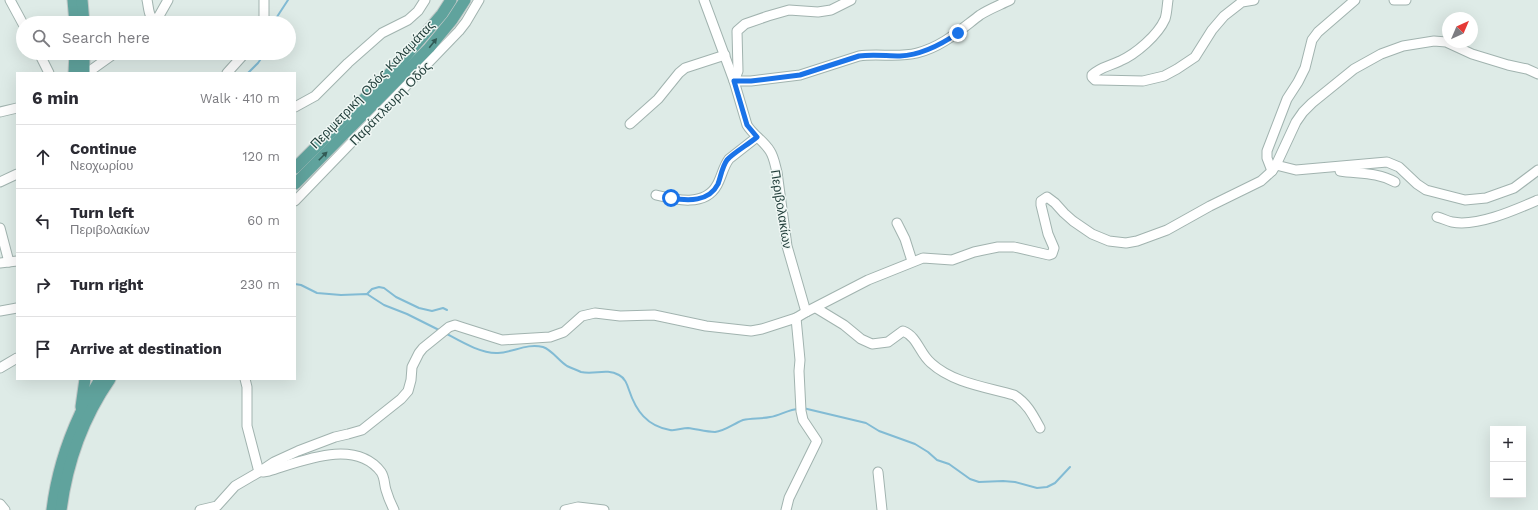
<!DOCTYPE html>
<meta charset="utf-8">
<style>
:root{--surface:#fff;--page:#f7f7f7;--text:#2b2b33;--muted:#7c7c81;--line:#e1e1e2}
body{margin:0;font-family:"Work Sans",sans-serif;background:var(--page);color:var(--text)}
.controls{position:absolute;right:12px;bottom:12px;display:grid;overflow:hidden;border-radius:0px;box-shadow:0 4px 16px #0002}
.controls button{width:36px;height:36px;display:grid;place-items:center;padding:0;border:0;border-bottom:1px solid var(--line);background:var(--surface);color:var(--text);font:20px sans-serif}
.compass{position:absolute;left:1442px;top:12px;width:36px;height:36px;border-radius:50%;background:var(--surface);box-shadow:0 4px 16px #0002;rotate:44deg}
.stop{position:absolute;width:12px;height:12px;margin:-9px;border:3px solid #1a73e8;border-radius:50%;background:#fff}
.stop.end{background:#1a73e8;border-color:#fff;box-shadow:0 1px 4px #0008}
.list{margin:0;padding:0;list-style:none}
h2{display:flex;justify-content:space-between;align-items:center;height:52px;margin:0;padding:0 16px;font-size:17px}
h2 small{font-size:13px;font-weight:400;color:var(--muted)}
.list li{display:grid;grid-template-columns:26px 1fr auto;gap:12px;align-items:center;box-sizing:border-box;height:64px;padding:0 16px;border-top:1px solid var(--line)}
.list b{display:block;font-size:15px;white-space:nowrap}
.list p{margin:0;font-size:13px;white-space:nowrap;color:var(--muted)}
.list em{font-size:13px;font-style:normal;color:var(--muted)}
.icon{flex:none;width:22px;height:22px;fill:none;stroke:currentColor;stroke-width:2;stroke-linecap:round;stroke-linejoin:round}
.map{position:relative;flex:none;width:1538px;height:510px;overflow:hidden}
.search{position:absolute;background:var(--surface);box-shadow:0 4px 16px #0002;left:16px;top:16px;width:280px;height:44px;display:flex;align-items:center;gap:10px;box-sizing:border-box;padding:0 14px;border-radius:22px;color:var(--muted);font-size:15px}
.panel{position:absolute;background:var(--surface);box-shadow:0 4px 16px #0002;left:16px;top:72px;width:280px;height:308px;border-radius:0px}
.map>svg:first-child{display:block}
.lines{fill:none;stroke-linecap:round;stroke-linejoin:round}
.stream{stroke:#82bbd4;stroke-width:2}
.minor-casing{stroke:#a1b3af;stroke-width:11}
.major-casing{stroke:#c0c8c7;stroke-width:13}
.minor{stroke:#fff;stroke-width:9}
.major{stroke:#60a39d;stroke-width:11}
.oneway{fill:#325b56}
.route{stroke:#1a73e8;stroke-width:5}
.labels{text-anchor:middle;stroke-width:3;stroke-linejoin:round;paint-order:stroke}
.street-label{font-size:13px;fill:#1f3c38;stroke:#eff7f4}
</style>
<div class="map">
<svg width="1538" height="510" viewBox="0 0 1538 510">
<rect width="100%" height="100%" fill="#deebe7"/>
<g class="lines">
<g class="stream">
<polyline points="273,23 288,0"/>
<polyline points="248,73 258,63 265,53"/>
<polyline points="295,284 301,285 317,293 341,295 367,294 384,305 407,314 439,330"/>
<polyline points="367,294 372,289 379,287 384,288 396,297 419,308 432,311 443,308 447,310"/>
<path d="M 445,333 C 460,341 481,354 498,353 C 514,352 527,343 543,347 C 552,350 559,361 567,366 C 571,368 577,370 581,372 C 595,375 606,368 619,375 C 625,378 627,384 629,390 C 636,411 647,426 670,430 C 676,431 682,428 688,428 C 697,429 706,432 715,432 C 725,431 733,424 743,420 C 752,418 761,419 770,417 C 780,416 788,409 799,409"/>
<polyline points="803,408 866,423 879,431 915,444 928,452 937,460 949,464 970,479 979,482 1003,481 1015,482 1037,488 1047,487 1055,483 1070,467"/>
</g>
<g class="minor-casing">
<g id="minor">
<polyline points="10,0 23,24"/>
<path d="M 147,0 C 149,8 148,19 157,20"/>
<polyline points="264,0 264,23"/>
<path d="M 704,0 L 734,81 L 747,125 C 753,135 764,141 770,151 C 774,157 775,165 777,172 L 787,246 L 806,312"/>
<path d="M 851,0 L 831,10 L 818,12 L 789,10 L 768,16 L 745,24 L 737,31 L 738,71 L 734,81 L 751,81 L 800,75 L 859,56 C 878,53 898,58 917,53 C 942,47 960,30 980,15 C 989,9 1000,5 1010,0"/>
<path d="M 1168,0 C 1167,6 1167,13 1165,19 C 1158,35 1136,54 1120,61 C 1110,66 1100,67 1092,75 L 1092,77 L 1095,80 L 1100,80 L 1143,81 L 1164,76 L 1177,69 L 1195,57 L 1212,30 L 1224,16 L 1242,2 L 1254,0"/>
<polyline points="1394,0 1406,0"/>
<polyline points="155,23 168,0"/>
<polyline points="39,53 49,73"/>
<polyline points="87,73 115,53"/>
<polyline points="227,73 245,53"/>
<polyline points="295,107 315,96 348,63 382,33 408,20 418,11 425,0"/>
<polyline points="0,112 17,108"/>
<polyline points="630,124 658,99 679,73 685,68 725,55"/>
<polyline points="1276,165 1296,170 1387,162 1399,167 1417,184 1426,190 1465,200 1486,198 1514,188 1538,170"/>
<polyline points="1272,171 1267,158 1267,151 1287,99 1298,82 1305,68 1312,40 1318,32 1355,0"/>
<path d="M 1340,171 C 1359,174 1377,172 1395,182"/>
<polyline points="0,182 17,174"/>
<path d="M 656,195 C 676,200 705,207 717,185 C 722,176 723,167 729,159 L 757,137"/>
<polyline points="295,201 459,31 466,22 479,0"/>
<path d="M 1437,217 C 1442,218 1447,221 1452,222 C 1477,227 1515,210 1538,200"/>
<polyline points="897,223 905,239 912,261"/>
<polyline points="0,228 9,262"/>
<polyline points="0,263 17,261"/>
<path d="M 816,308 L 844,325 L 861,339 L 872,344 L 888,342 L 903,331 C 918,337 919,353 931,363 C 953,383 986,387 1014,395 C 1027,403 1033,415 1040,428"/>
<polyline points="0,311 17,308"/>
<polyline points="0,368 17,358"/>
<polyline points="245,379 247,387 247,426 259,472"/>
<path d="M 263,472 L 269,471 C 302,461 355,438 381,472 C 385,478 384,484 386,490 C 388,497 391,504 394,510"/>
<polyline points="878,472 882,510"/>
<polyline points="0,504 5,510"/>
<polyline points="200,510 217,506 235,486 259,472 274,462 298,451 335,437 348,434 362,430 401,399 408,391 411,380 412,367 419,353 423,348 449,327 455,325 461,327 502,340 550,337 564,332 582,316 595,313 620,316 654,315 706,326 751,331 762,329 796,318 806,312 868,280 923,258 952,260 974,252 998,247 1014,247 1049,255 1052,254 1054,248 1048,234 1041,205 1041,201 1047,197 1055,203 1064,213 1073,221 1092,234 1109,241 1126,243 1137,241 1167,230 1210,206 1261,181 1272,171 1276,165 1296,122 1303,112 1312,103 1354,69 1381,54 1403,46 1434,41 1446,42 1472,54 1508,65 1527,69 1538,74"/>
<polyline points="565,510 578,507 604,510"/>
<polyline points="786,510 789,498 817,441 803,420 801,411 799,371 800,360 796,318"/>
</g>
</g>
<g class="major-casing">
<g id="major">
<polyline points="73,0 75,23"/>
<polyline points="82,0 84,23"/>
<polyline points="74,73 75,53"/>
<polyline points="84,73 84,53"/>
<polyline points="295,168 401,62 442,14 451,0"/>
<polyline points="295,184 429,48 452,20 465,0"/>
<polyline points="81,407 85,379"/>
<path d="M 52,510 C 56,477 66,444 80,414 C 85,402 94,391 100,379"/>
<path d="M 61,510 C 67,464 83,418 110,379"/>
</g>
</g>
<use href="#minor" class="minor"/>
<use href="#major" class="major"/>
</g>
<defs><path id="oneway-solid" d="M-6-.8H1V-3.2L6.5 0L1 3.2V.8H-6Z"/></defs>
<g class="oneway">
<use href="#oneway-solid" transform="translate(433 43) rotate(-51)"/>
<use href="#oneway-solid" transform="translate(323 156) rotate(-45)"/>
</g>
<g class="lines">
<path class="route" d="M 671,198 C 688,201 709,202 718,184 C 721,176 722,167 727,160 C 733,153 749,144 757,137 L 747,125 L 734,81 L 751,81 L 800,75 L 859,56 C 873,54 886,56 900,56 C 921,55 942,44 958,33"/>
</g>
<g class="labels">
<g class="street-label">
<text transform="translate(372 84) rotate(-46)" y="5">Περιμετρική Οδός Καλαμάτας</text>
<text transform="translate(390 103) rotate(-46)" y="5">Παράπλευρη Οδός</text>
<text transform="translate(782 209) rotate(81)" y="5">Περιβολακίων</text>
</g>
</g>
</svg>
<div class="controls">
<button>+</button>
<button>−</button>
</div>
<svg class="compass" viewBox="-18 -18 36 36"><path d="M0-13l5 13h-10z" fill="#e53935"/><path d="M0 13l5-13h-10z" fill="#7c7c81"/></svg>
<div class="stop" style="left:671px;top:198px"></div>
<div class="stop end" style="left:958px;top:33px"></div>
<div class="search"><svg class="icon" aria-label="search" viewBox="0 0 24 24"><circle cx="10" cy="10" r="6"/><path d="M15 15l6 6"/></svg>Search here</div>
<section class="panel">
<h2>6 min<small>Walk · 410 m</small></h2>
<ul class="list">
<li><svg class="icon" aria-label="ahead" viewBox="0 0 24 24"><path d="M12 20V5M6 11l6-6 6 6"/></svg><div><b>Continue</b><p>Νεοχωρίου</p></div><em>120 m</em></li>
<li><svg class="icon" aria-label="left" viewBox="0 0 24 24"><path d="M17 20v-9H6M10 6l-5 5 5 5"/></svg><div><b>Turn left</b><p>Περιβολακίων</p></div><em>60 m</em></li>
<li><svg class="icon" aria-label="right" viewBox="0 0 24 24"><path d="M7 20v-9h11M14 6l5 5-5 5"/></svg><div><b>Turn right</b></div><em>230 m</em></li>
<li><svg class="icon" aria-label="arrive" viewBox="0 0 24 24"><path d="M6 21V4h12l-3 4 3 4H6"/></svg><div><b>Arrive at destination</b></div></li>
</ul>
</section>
</div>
